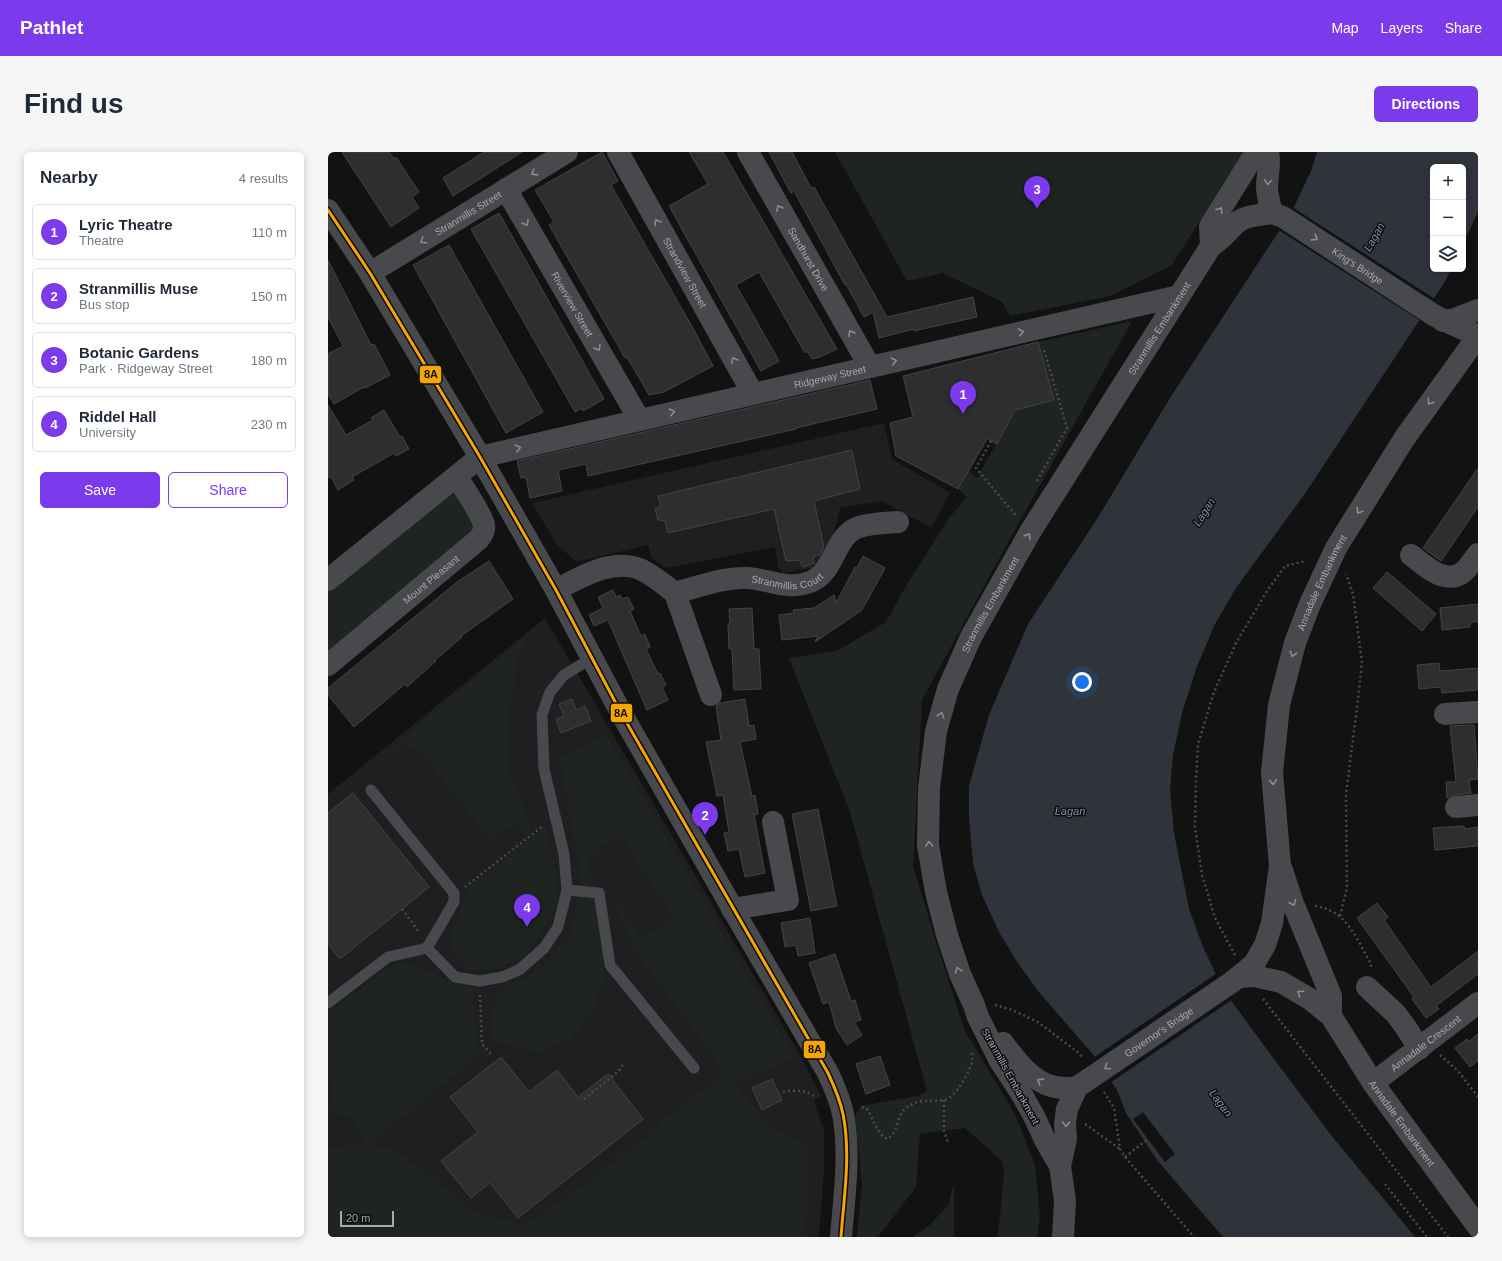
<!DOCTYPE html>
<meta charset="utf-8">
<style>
:root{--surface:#fff;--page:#f6f6f7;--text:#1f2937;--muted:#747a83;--line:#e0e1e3;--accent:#7c3aed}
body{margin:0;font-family:Arial,sans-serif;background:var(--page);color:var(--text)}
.controls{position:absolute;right:12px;top:12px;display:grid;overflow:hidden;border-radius:6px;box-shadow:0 2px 10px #0003}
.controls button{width:36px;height:36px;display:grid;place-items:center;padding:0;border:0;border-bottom:1px solid var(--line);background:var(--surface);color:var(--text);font:20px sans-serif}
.scale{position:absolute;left:12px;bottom:10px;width:54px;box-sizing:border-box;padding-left:4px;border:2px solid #a5a8b2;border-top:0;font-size:11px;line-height:14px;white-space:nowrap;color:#a5a8b2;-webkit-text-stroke:3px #0d0d0e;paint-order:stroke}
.you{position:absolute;left:754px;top:530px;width:14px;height:14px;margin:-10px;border:3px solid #fff;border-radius:50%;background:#1a73e8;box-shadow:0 0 0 6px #1a73e833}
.badge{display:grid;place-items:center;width:26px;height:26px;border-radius:50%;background:var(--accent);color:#fff;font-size:13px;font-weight:700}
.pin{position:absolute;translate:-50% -33px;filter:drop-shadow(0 1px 2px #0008)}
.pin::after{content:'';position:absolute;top:21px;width:14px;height:12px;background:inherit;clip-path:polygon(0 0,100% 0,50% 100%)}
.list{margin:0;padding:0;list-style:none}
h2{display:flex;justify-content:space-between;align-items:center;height:52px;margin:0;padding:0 16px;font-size:17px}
h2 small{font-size:13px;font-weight:400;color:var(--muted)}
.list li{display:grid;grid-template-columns:26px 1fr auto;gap:12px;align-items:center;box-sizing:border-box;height:56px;margin:0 8px 8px;padding:0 8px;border:1px solid var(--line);border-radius:6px}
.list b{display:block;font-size:15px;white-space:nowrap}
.list p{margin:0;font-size:13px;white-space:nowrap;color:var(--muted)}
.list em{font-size:13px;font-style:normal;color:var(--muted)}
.actions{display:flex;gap:8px;padding:12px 16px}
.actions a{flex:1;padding:9px 0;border:1px solid var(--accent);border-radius:6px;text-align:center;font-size:14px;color:var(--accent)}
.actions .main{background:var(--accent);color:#fff}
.icon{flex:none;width:22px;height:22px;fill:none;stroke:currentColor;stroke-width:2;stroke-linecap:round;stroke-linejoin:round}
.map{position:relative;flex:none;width:1150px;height:1085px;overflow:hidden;border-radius:6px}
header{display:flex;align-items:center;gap:24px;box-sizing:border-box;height:56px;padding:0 20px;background:var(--accent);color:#fff}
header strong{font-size:19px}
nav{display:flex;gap:22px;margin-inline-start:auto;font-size:14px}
.intro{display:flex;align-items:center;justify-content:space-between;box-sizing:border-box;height:96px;padding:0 24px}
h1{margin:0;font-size:28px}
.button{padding:10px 18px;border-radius:6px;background:var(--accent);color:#fff;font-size:14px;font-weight:700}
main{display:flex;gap:24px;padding:0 24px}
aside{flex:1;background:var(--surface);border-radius:6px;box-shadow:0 2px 10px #0003}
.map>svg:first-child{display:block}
.built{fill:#1f1f21}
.green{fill:#1f2420}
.water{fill:#2e343a}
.pier{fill:#121213}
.building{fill:#2e2e30;stroke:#424346}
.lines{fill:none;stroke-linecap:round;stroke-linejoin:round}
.path{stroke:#4a4a4d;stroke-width:2.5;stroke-dasharray:2 3;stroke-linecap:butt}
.service{stroke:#48494c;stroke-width:11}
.minor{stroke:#48494c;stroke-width:22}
.tertiary{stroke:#48494c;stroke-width:22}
.tertiary-bridge{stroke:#48494c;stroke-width:22}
.bus-1-casing{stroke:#0d0d0e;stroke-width:6}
.bus-1{stroke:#f7a600;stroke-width:3}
.oneway{stroke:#898c93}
.labels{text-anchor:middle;stroke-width:3;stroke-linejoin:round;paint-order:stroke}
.street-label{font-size:10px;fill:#a5a8b2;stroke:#0d0d0e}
.water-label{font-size:11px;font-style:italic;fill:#7f92aa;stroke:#0d0d0e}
.line-badge{stroke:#0d0d0e;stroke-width:1.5}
.pale-badge-label{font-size:11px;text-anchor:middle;font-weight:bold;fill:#111}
</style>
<header>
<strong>Pathlet</strong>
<nav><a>Map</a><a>Layers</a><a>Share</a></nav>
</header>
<div class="intro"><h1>Find us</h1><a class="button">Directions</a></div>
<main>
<aside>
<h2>Nearby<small>4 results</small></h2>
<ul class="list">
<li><span class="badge">1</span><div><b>Lyric Theatre</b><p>Theatre</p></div><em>110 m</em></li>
<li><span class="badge">2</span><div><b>Stranmillis Muse</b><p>Bus stop</p></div><em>150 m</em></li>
<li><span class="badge">3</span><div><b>Botanic Gardens</b><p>Park · Ridgeway Street</p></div><em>180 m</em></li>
<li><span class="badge">4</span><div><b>Riddel Hall</b><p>University</p></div><em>230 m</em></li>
</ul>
<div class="actions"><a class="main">Save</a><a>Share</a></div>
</aside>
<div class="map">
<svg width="1150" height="1085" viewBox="0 0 1150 1085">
<rect width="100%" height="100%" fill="#121213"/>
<g class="built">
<polygon points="556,271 564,307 622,341 604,376 553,349 512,356 501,400 485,416 455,421 450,415 447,395 339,416 324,407 320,393 249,410 229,393 204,351"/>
<polygon points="217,466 475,908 493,944 486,949 496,979 496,1018 491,1085 0,1085 0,642"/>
</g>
<g class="green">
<polygon points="507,0 915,0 844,113 782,144 682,164 674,150 615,121 579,129"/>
<polygon points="804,169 683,385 594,548 585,714 608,790 637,879 687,962 707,1013 712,1064 709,1085 670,1085 676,1019 674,1009 637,976 592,982 588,1035 550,1085 529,1085 534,1031 527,964 533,954 589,944 599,939 522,660 461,506 509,499 558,470 578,434 621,366 639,345 630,337 641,319 649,326 687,258 726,247 710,190"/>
<polygon points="122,336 147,369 147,380 0,501 0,436"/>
<polygon points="213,470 216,471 197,487 187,507 186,538 181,555 179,591 182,625 194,651 203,679 197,684 187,670 164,689 90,598 78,592 58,601"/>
<path d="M 278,583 L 466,904 L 408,932 L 438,971 L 480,994 L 478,1085 L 0,1085 L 0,995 L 40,992 L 21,964 L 0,960 C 0,943 10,945 0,925 L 0,861 L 60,815 L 72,811 L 91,815 L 133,833 L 146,834 C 147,856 144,881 154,901 L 41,992 L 67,997 L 150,1062 L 196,1073 L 264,1027 L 322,982 L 333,970 L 390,926 L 391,911 L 305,796 L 285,746 L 313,785 L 345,766 L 291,681 L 260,705 L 277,825 L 262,864 L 242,887 L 210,900 L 166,889 L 162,868 L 165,853 L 181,835 L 213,816 L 242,784 L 253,728 L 232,604 Z"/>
<path d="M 218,675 C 222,695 233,726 230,747 C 229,755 203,798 196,804 C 193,807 188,808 185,810 C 166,818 145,825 130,806 C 129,804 126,801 125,798 C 117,772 137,762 138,738 Z"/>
<polygon points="626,1030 626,1085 585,1085 603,1072 621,1052"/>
</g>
<polygon class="water" points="989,0 1150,0 1150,60 1135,92 1135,15 1105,15 1105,117 1123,117 1118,128 976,343 908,436 886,474 868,517 854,561 845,603 842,638 846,681 861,757 875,795 892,831 904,850 946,907 1003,983 1087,1085 895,1085 829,1008 798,961 789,938 768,906 710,839 690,811 672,782 654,743 645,711 641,666 641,634 661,563 700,472 769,367 842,246 964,59 983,19"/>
<g class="pier">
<polygon points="964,55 1107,147 1093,169 949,77"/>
<polygon points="889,821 905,847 782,931 765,906"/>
<polygon points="815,960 847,1002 837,1010 805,967"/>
</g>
<g class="building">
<polygon points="14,0 61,0 66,7 68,5 91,40 84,45 91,56 63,75"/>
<polygon points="156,0 194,0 125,44 115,26"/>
<polygon points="274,0 290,29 283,33 366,178 385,214 336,240 321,243 299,205 297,206 221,73 226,70 207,38"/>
<polygon points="361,0 395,0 509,197 492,205 484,207 479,199 477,201 431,120 408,133 451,209 433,219 341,54 380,32"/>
<polygon points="441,0 464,0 483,36 486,35 559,165 645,145 649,165 599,176 586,179 586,177 551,186 545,160 536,165 518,132 517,133 466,39 463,41"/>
<polygon points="171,61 276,247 255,259 254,256 247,260 143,77"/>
<polygon points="121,93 215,260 178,281 85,113"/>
<polygon points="0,108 43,193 46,192 62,223 37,236 36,235 6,252 0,242 0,202 15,194 0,165"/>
<polygon points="710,190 726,248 687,258 669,292 659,287 630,337 568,304 562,271 585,265 575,224"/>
<polygon points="542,228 549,257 489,271 468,276 468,277 260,324 258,312 230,318 234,339 202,346 198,325 193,326 189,309"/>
<polygon points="0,253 18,283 45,268 43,266 56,258 72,285 74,284 81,297 68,304 66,301 24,325 26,328 10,338 4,326 0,325"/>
<polygon points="524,298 532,337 486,349 496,395 492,403 485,405 486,411 475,415 471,408 458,409 446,357 340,381 337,369 330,368 327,357 333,354 330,344"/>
<polygon points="1150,316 1150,355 1113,409 1095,396"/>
<polygon points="535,404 557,416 534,458 487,490 490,484 454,488 451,463 466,461 465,458 486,456 506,443 508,451 527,415 529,416"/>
<polygon points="161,409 185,447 133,484 134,485 107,508 108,509 79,535 77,532 26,575 0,543 0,536 129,430"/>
<polygon points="1059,420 1108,462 1094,479 1045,436"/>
<polygon points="285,438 288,445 292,443 294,447 300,445 306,457 302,459 313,484 317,482 322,495 318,497 330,522 332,521 338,533 334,535 340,548 319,558 280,468 266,474 261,463 275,456 270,445"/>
<polygon points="1150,452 1150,470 1142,470 1142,475 1114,478 1112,456"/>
<polygon points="424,456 426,497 431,497 433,537 406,538 404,497 401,497 400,472 402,471 401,457"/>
<polygon points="1111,511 1112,519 1150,516 1150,538 1114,541 1113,535 1091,537 1089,513"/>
<polygon points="244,547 248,558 257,554 263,569 233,581 228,567 236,564 231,552"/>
<polygon points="417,547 421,574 426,573 428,587 412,590 424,644 427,643 430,662 426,663 437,721 417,725 411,697 400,699 396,681 401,680 395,643 389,644 378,590 393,588 388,554 392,551"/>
<polygon points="1146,573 1150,627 1141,628 1143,641 1127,643 1119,646 1118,630 1128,630 1122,574"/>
<polygon points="25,641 101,735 12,807 0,792 0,661"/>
<polygon points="490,657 509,754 483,759 464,662"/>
<polygon points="1136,674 1137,677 1150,675 1150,694 1107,698 1105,676"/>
<polygon points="1049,751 1060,765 1056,768 1103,835 1150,799 1150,822 1108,854 1111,857 1098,866 1084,847 1086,845 1029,766"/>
<polygon points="482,766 487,801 470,804 468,793 457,795 453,771"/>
<polygon points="507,802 523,849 527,848 533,868 526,870 534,883 519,893 508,876 501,850 495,852 481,811"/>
<polygon points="1150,882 1150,909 1142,915 1127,896 1139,887 1141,889"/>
<polygon points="552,904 562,933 538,942 528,912"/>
<polygon points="173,905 201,940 229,918 250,945 280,922 315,967 190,1066 162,1031 143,1046 113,1009 150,980 122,945"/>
<polygon points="444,927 454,948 434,958 424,936"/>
</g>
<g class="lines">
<g class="path">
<polyline points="663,289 648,316 689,365"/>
<polyline points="709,329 739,276 715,195"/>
<polyline points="137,735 215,674"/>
<path d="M 987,754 C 995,755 1006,759 1012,765 C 1026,777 1034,796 1043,812 L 1043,816"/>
<polyline points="74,757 92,781"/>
<polyline points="1012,764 1019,736 1018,642 1030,548 1034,510 1025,442 1018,422"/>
<polyline points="907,803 887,766 874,723 867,675 868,630 870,592 886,540 908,491 939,439 957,414 978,409"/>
<polyline points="152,843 154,892 164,903"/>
<polyline points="935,847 1120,1085"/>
<polyline points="667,853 684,858 710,870 751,901 755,907"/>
<polyline points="1112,903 1130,919 1150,945"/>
<path d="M 455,940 C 467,938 478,937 488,946"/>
<polyline points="776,940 786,956 792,997 797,1005 866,1085"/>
<polyline points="256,947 291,919 295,912"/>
<polyline points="616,948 616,979 620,990"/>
<path d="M 534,955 L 537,955 C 546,965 547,980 559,987 C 571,980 568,964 578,956 C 590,946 603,950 617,948 C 627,946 641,920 644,911 C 645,907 644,902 643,898"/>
<polyline points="757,972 792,997"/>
<polyline points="797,1005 820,987"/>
<polyline points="1057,1032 1099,1085"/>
</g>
<g class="service">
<polyline points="43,638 126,741 126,750 99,796"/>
<polyline points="239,738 271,741 282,813 366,916"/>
<polyline points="0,851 60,805 99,796 127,825 152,829 174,825 191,818 216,796 230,775 239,738 236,702 216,617 214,563 222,540 236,523 264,506"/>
</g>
<g class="minor">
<path id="s1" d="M 290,0 L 425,242"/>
<path id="s2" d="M 420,0 L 542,215"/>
<path id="s3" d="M 178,37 L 311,267"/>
<path id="s4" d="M 42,121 L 239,0"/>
<path d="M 1083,403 C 1096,413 1116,433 1134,421 C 1140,417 1145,408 1150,402"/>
<polyline points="0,428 152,305"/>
<path id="s5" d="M 228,438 C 253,425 285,405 314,418 C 326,424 337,433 347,441 C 370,435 395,425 419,426 C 442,427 458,439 482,430 C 507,421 506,383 531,375 C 544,371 557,371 570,370"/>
<polyline points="347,441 383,543"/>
<path id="s6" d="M 0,513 L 151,387 C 154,383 157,379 156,373 C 153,360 136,337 129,325"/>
<polyline points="1117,562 1150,560"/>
<polyline points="1128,655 1150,653"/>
<polyline points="404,757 460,748 445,670"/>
<polyline points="1039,835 1068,862 1079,877 1091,897"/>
<path id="s7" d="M 1045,931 L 1150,851"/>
</g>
<g class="tertiary">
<path d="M 940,0 C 943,13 939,23 939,35 C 939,44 942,52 944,61"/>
<path d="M 0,58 L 42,121 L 152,305 L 228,438 L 292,559 L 415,775 L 500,921 C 507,936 514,952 516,968 C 522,1006 516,1047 513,1085"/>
<path id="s8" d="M 944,61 L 955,65 L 1104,162 C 1119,171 1135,176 1150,184"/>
<polyline points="883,94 882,74 928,0"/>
<polyline points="1115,169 1127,167 1150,158"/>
<path id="s9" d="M 152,305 L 851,144"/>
<polyline points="954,718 964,749 1003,844 1003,864"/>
<path id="s10" d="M 912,825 L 926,824 L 953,830 L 982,847 L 1003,864 L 1045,931 L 1150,1075"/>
<path id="s11" d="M 904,830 L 926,812 L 937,793 L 944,771 L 952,714 L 944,620 L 951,553 L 967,491 L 982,452 L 1008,396 L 1076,287 L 1150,184"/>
<path d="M 675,891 C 691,912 709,937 738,936 C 742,936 747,936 750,934 C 754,932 757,930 761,927"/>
<polyline points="732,1014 738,987 737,972 739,957 749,935"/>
<path id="s12" d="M 735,1085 L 737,1049 L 732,1014 L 717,988 L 707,966 L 693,941 L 672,909 L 650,865 L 646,853 L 632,822 L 619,783 L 608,740 L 600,693 L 601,636 L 608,579 L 620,537 L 643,485 L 702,380 L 883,94 C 894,88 901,77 911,69 C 920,63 934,63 944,61"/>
</g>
<path class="tertiary-bridge" id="s13" d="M 761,927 L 904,830"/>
<g class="bus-1-casing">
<path id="bus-1" d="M 0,58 L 42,121 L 152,305 L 228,438 L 292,559 L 500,921 C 506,934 512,947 515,962 C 523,1002 516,1044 513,1085"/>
</g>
<use href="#bus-1" class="bus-1"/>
</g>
<defs><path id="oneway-chevron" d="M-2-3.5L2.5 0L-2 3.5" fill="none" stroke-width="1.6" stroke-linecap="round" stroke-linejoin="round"/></defs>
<g class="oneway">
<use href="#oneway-chevron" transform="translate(206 21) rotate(148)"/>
<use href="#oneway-chevron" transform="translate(940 30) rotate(95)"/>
<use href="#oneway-chevron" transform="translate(451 56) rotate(-120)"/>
<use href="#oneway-chevron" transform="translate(892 58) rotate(-58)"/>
<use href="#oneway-chevron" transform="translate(329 70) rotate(-119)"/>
<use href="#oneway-chevron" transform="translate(198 71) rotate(60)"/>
<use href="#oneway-chevron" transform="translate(987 86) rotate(33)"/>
<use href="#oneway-chevron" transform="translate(95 89) rotate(148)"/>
<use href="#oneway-chevron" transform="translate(693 180) rotate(-13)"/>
<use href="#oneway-chevron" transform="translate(523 181) rotate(-120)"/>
<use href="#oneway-chevron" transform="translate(270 196) rotate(60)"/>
<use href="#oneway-chevron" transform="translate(406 208) rotate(-119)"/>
<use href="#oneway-chevron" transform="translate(566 209) rotate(-13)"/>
<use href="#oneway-chevron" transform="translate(1102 250) rotate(125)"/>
<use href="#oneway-chevron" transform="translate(344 260) rotate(-13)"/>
<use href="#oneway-chevron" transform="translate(190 296) rotate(-13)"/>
<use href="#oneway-chevron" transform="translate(1031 359) rotate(122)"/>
<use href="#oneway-chevron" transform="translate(700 384) rotate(-60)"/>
<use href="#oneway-chevron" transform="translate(965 502) rotate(105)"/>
<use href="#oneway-chevron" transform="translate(613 563) rotate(-73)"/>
<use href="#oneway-chevron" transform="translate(945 630) rotate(85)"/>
<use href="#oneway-chevron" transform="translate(601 692) rotate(-93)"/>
<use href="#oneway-chevron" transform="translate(965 751) rotate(68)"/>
<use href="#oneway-chevron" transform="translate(630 818) rotate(-109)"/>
<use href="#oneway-chevron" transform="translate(972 841) rotate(-146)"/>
<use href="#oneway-chevron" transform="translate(779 915) rotate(146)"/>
<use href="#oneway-chevron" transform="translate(712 929) rotate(-147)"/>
<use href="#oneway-chevron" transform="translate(738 972) rotate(92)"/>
</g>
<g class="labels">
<g class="street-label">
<text dy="4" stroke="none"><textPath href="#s4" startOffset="115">Stranmillis Street</textPath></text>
<text dy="4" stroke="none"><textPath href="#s2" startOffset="123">Sandhurst Drive</textPath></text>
<text dy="4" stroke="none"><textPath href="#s8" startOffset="101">King's Bridge</textPath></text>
<text dy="4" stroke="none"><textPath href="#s1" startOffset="138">Strandview Street</textPath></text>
<text dy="4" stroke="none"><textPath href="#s3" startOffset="133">Riverview Street</textPath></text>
<text dy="4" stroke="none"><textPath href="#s12" startOffset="998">Stranmillis Embankment</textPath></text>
<text dy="4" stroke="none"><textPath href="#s9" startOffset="359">Ridgeway Street</textPath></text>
<text dy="4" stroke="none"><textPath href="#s5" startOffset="247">Stranmillis Court</textPath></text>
<text dy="4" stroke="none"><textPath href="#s6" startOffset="134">Mount Pleasant</textPath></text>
<text dy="4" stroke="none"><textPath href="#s11" startOffset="423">Annadale Embankment</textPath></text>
<text dy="4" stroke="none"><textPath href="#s12" startOffset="674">Stranmillis Embankment</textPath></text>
<text dy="4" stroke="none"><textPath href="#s13" startOffset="84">Governor's Bridge</textPath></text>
<text dy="4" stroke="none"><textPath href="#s7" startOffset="66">Annadale Crescent</textPath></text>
<text transform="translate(683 924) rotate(61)" y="4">Stranmillis Embankment</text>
<text dy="4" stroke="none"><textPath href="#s10" startOffset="231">Annadale Embankment</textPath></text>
</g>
<g class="water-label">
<text transform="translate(1046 85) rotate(-60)" y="4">Lagan</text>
<text transform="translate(876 360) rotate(-57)" y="4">Lagan</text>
<text x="742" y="663">Lagan</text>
<text transform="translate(893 951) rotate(54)" y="4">Lagan</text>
</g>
</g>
<g class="line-badge">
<rect x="91" y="213" width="23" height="19" rx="4" fill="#f7a600"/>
<rect x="282" y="551" width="23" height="20" rx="4" fill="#f7a600"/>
<rect x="475" y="888" width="23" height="19" rx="4" fill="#f7a600"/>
</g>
<g class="pale-badge-label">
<text x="103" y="226">8A</text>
<text x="293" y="565">8A</text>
<text x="487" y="901">8A</text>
</g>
</svg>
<div class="controls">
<button>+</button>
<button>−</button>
<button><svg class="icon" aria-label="layers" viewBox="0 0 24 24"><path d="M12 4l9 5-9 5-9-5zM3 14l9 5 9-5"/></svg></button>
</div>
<div class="scale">20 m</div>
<div class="you"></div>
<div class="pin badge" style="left:635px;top:262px">1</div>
<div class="pin badge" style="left:377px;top:683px">2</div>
<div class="pin badge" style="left:709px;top:57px">3</div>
<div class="pin badge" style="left:199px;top:775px">4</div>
</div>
</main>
